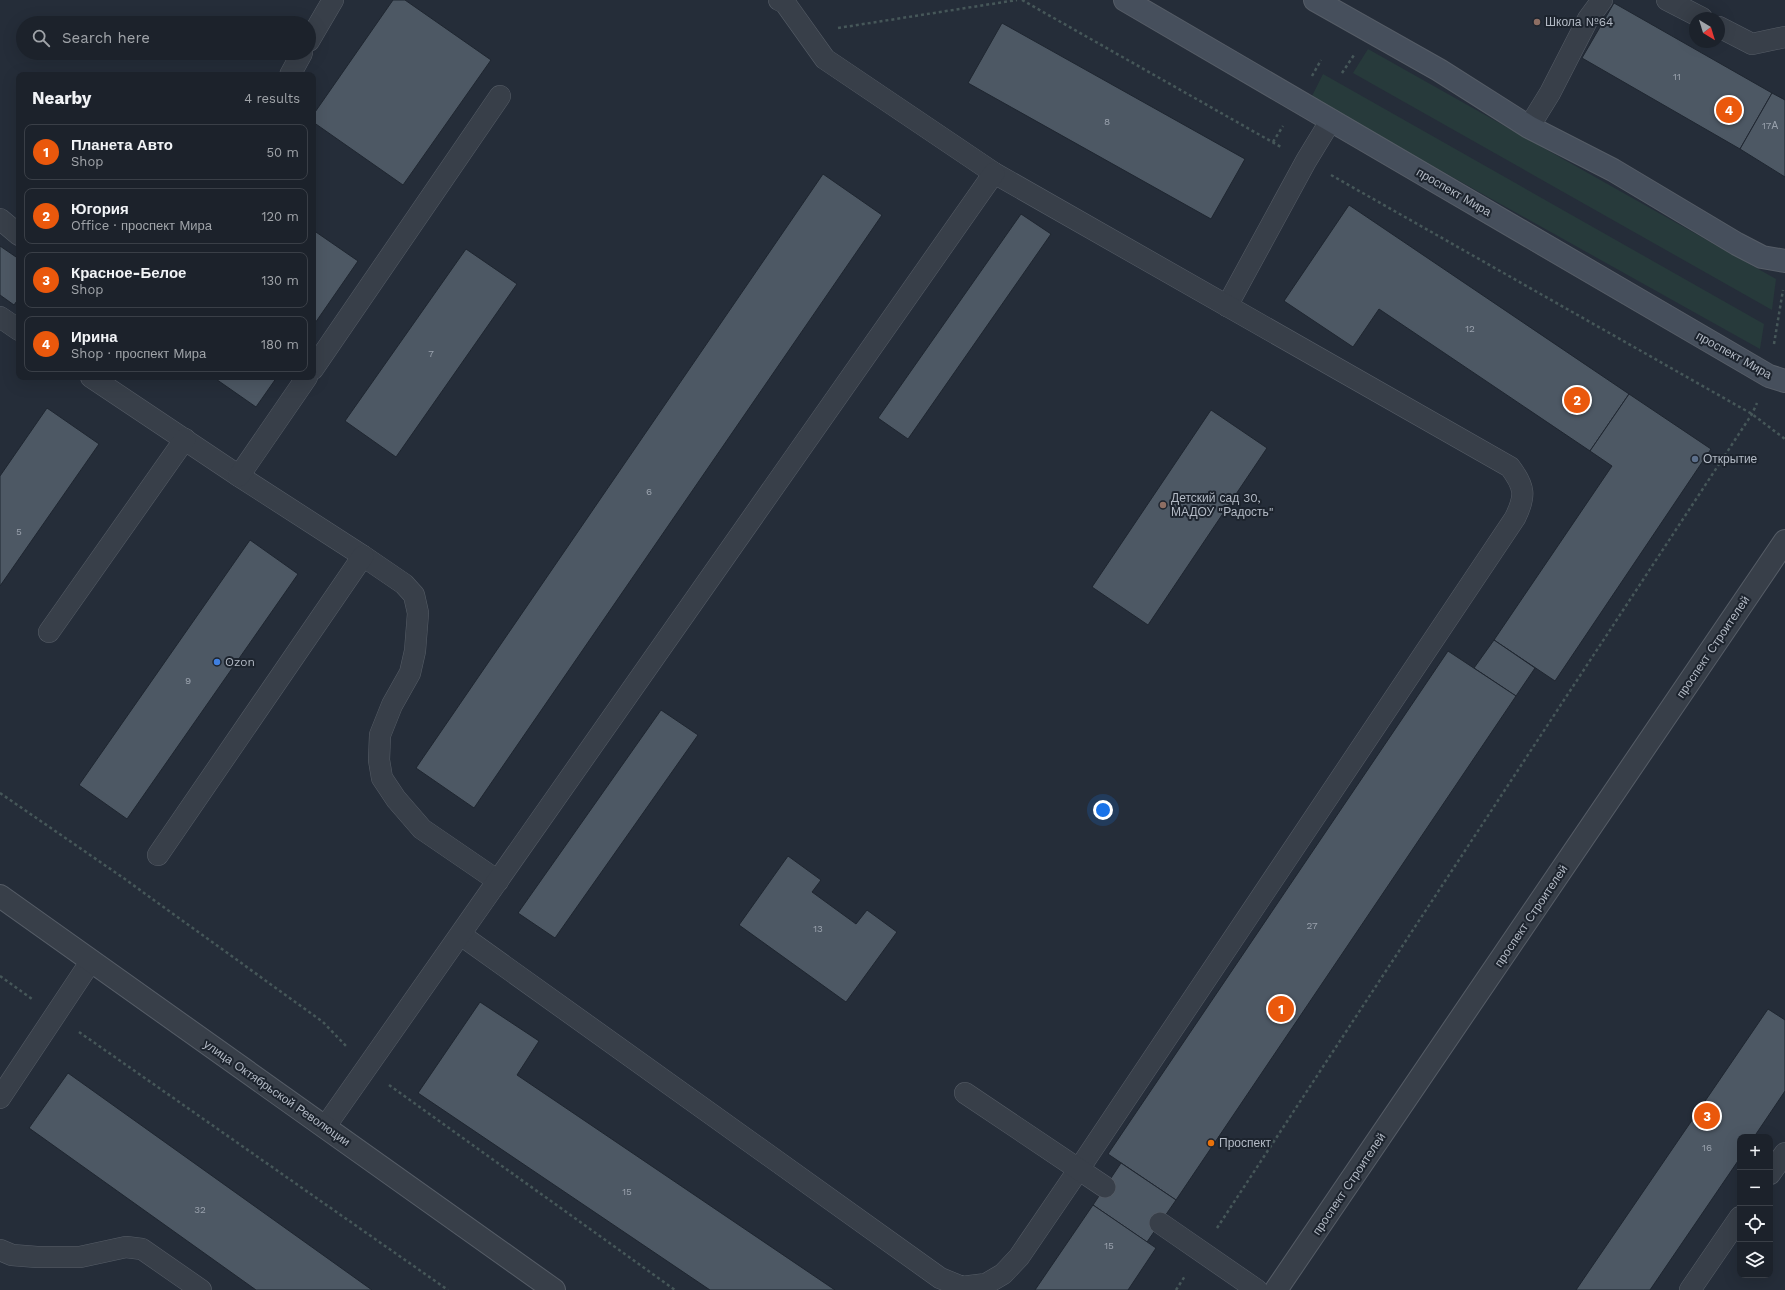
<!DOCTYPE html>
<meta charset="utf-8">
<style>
:root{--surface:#1c222b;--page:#252a33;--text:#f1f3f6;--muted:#a0a4a9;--line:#3a3f47;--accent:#ea580c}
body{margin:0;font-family:"Work Sans",sans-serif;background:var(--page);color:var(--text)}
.controls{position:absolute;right:12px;bottom:12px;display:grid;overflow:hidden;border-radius:8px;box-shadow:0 4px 16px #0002}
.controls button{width:36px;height:36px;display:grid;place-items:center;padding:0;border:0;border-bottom:1px solid var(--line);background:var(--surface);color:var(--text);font:20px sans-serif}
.compass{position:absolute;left:1689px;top:12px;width:36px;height:36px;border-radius:50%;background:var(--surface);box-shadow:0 4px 16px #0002;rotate:142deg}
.you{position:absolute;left:1103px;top:810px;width:14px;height:14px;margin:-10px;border:3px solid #fff;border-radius:50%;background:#1a73e8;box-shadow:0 0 0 6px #1a73e833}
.badge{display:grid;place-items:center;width:26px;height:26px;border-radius:50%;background:var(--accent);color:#fff;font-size:13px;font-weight:700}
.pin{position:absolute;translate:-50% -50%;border:2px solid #fff;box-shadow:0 1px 4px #0006}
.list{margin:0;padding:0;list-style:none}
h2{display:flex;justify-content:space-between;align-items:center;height:52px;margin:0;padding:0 16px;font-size:17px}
h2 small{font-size:13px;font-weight:400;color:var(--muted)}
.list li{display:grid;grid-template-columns:26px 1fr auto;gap:12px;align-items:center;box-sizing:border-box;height:56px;margin:0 8px 8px;padding:0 8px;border:1px solid var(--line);border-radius:8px}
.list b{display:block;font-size:15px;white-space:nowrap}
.list p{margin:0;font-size:13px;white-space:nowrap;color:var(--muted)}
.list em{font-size:13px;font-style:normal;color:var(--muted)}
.icon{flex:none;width:22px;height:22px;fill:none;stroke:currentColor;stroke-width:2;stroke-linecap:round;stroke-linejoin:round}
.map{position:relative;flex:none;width:1785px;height:1290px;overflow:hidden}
.search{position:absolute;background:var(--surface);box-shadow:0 4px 16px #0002;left:16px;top:16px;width:300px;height:44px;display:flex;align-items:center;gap:10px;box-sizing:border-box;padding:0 14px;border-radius:22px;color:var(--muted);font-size:15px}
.panel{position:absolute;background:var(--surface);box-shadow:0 4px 16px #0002;left:16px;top:72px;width:300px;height:308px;border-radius:8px}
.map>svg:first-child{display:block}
.green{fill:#273a3b}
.building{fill:#4d5864;stroke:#1f2630}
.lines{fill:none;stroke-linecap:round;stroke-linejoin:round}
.service-casing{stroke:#565d67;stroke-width:22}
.tertiary-casing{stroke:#565d67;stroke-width:24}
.secondary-casing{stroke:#565d67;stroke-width:24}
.path{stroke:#465759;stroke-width:2.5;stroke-dasharray:3 3;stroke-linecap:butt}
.service{stroke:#383f49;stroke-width:21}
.tertiary{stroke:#383f49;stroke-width:22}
.secondary{stroke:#464f5c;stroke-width:22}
.education-dot{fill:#8d6e63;stroke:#1d242e;stroke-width:1.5}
.service-dot{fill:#5c6f8a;stroke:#1d242e;stroke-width:1.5}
.shop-dot{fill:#3f7fe0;stroke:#1d242e;stroke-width:1.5}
.food-dot{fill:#e8710a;stroke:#1d242e;stroke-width:1.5}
.labels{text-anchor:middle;stroke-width:4;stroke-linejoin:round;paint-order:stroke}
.number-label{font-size:10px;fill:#9aa2ad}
.poi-label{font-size:12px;fill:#b3bac5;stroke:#1d242e;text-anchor:start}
.street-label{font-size:12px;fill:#b3bac5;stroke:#1d242e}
</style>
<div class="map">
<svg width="1785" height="1290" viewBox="0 0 1785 1290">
<rect width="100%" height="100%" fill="#252d39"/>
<g class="green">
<polygon points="1368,49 1776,279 1772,310 1353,73"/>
<polygon points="1323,74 1764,324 1760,349 1311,98"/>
</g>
<g class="building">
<polygon points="393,0 405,0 491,60 403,185 313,122 313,115"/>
<polygon points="1614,3 1772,93 1740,149 1582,58"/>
<polygon points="1002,23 1245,159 1211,219 968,83"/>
<polygon points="1772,93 1785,100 1785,177 1740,149"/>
<polygon points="823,174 882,215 474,808 416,768"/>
<polygon points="1349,205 1629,394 1590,451 1379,309 1353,347 1284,301"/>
<polygon points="1021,214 1051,234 908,439 878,418"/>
<polygon points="313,230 358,261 313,326"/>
<polygon points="0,246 19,259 19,298 14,305 0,295"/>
<polygon points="466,249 517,284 396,457 345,421"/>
<polygon points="213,377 277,377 256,407"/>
<polygon points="1629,394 1711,449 1555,681 1494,640 1612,466 1590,451"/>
<polygon points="47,408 99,444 0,586 0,476"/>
<polygon points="1211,410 1267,448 1148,625 1092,587"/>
<polygon points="250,540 298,574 127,819 79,785"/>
<polygon points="1494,640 1535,668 1516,696 1474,668"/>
<polygon points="1448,651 1516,696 1176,1200 1108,1154"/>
<polygon points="661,710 698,735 555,938 518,913"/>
<polygon points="788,856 821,880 812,892 856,924 867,910 897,932 846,1002 739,925"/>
<polygon points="480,1002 539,1041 517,1075 835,1290 710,1290 418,1093"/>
<polygon points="1768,1009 1785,1020 1785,1091 1754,1137 1740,1137 1740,1158 1650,1290 1576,1290"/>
<polygon points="68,1073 372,1290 256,1290 29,1128"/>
<polygon points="1121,1163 1176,1200 1147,1242 1093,1205"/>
<polygon points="1093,1205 1156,1248 1128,1290 1035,1290"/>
</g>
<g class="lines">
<g class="service-casing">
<g id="service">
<polyline points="1667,0 1702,18"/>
<polyline points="1719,27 1752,44 1785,37"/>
<polyline points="309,41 333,0"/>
<polyline points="290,75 302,53"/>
<polyline points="1529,127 1550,93 1588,19 1602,0"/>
<polyline points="0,219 19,235"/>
<polyline points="1227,306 1306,161 1331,120"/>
<polyline points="0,317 19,330"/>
<polyline points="313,369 500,96"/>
<polyline points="91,377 239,476 363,556 404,584 414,595 418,613 415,651 410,673 392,705 380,735 379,760 382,778 396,799 422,829 498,881"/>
<polyline points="239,476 307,377"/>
<polyline points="49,632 185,439"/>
<polyline points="158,855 363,556"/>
<path d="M 461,935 L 940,1278 L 962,1287 L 986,1284 L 1003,1274 L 1019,1257 L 1079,1169 L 1515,518 C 1526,496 1525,487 1510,467 L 994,173 L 825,59 L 785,3 L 779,0"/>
<polyline points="965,1093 1105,1187"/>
<polyline points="0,1098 91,961"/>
<polyline points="325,1127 994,173"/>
<polyline points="1770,1174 1785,1153"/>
<polyline points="1160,1223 1257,1290"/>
<polyline points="0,1250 12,1255 37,1257 80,1257 126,1247 142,1249 201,1290"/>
<polyline points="1690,1290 1740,1217"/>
</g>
</g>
<g class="tertiary-casing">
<g id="tertiary">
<polyline points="0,896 554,1290"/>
<polyline points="1276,1290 1785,541"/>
</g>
</g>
<g class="secondary-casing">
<g id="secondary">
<polyline points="1125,0 1769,376 1785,381"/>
<polyline points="1315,0 1439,70 1529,127 1613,170 1737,244 1762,257 1785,261"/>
</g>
</g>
<g class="path">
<polyline points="1022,0 1281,147"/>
<polyline points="838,28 1017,0"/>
<polyline points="1342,73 1354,55"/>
<polyline points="1312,76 1321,60"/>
<polyline points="1273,142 1283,126"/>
<polyline points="1331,175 1752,414 1785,439"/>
<polyline points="1774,344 1783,290"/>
<polyline points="0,793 122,877 323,1022 347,1047"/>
<polyline points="0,976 32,999"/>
<polyline points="79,1032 448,1290"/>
<polyline points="389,1085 675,1290"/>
<polyline points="1217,1228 1752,414 1757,403"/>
<polyline points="1176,1290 1185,1276"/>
</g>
<use href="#service" class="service"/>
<use href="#tertiary" class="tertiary"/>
<use href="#secondary" class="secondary"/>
</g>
<g class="education-dot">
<circle cx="1537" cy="22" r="4"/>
<circle cx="1163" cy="505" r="4"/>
</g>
<circle class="service-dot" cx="1695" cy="459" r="4"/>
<circle class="shop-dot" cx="217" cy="662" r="4"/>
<circle class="food-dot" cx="1211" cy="1143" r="4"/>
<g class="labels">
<g class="number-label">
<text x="1677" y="80">11</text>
<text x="1107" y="125">8</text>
<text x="1770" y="129">17А</text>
<text x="1470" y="332">12</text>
<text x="431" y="357">7</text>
<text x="649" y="495">6</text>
<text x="19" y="535">5</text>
<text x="188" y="684">9</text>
<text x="1312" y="929">27</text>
<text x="818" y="932">13</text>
<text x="1707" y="1151">16</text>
<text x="627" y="1195">15</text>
<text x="200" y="1213">32</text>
<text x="1109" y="1249">15</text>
</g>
<g class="poi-label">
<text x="1545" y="26">Школа №64</text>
<text x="1703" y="463">Открытие</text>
<text x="1171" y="502">Детский сад 30,<tspan x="1171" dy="14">МАДОУ "Радость"</tspan></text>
<text x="225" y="666">Ozon</text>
<text x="1219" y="1147">Проспект</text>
</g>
<g class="street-label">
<text transform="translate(1454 192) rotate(30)" y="4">проспект Мира</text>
<text transform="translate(1734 355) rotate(29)" y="4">проспект Мира</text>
<text transform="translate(1713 647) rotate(-56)" y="4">проспект Строителей</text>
<text transform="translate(1531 916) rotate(-56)" y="4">проспект Строителей</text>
<text transform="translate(277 1093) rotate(35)" y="4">улица Октябрьской Революции</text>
<text transform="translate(1349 1184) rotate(-56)" y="4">проспект Строителей</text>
</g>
</g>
</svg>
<div class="controls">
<button>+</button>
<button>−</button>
<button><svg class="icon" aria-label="locate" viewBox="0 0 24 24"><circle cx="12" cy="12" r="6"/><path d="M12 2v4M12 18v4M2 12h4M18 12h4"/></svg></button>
<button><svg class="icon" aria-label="layers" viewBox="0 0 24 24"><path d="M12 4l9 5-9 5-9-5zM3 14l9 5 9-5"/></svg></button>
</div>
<svg class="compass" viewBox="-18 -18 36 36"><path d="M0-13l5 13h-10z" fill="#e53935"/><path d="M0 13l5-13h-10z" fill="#a0a4a9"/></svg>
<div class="you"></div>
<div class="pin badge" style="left:1281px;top:1009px">1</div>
<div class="pin badge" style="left:1577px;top:400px">2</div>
<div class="pin badge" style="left:1707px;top:1116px">3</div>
<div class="pin badge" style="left:1729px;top:110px">4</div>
<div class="search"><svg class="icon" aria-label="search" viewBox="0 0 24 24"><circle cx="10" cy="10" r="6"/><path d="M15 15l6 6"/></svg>Search here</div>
<section class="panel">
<h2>Nearby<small>4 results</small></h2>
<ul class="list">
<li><span class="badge">1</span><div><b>Планета Авто</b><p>Shop</p></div><em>50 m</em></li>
<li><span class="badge">2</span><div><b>Югория</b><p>Office · проспект Мира</p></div><em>120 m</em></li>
<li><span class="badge">3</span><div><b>Красное-Белое</b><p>Shop</p></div><em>130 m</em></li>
<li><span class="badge">4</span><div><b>Ирина</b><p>Shop · проспект Мира</p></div><em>180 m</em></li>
</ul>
</section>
</div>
